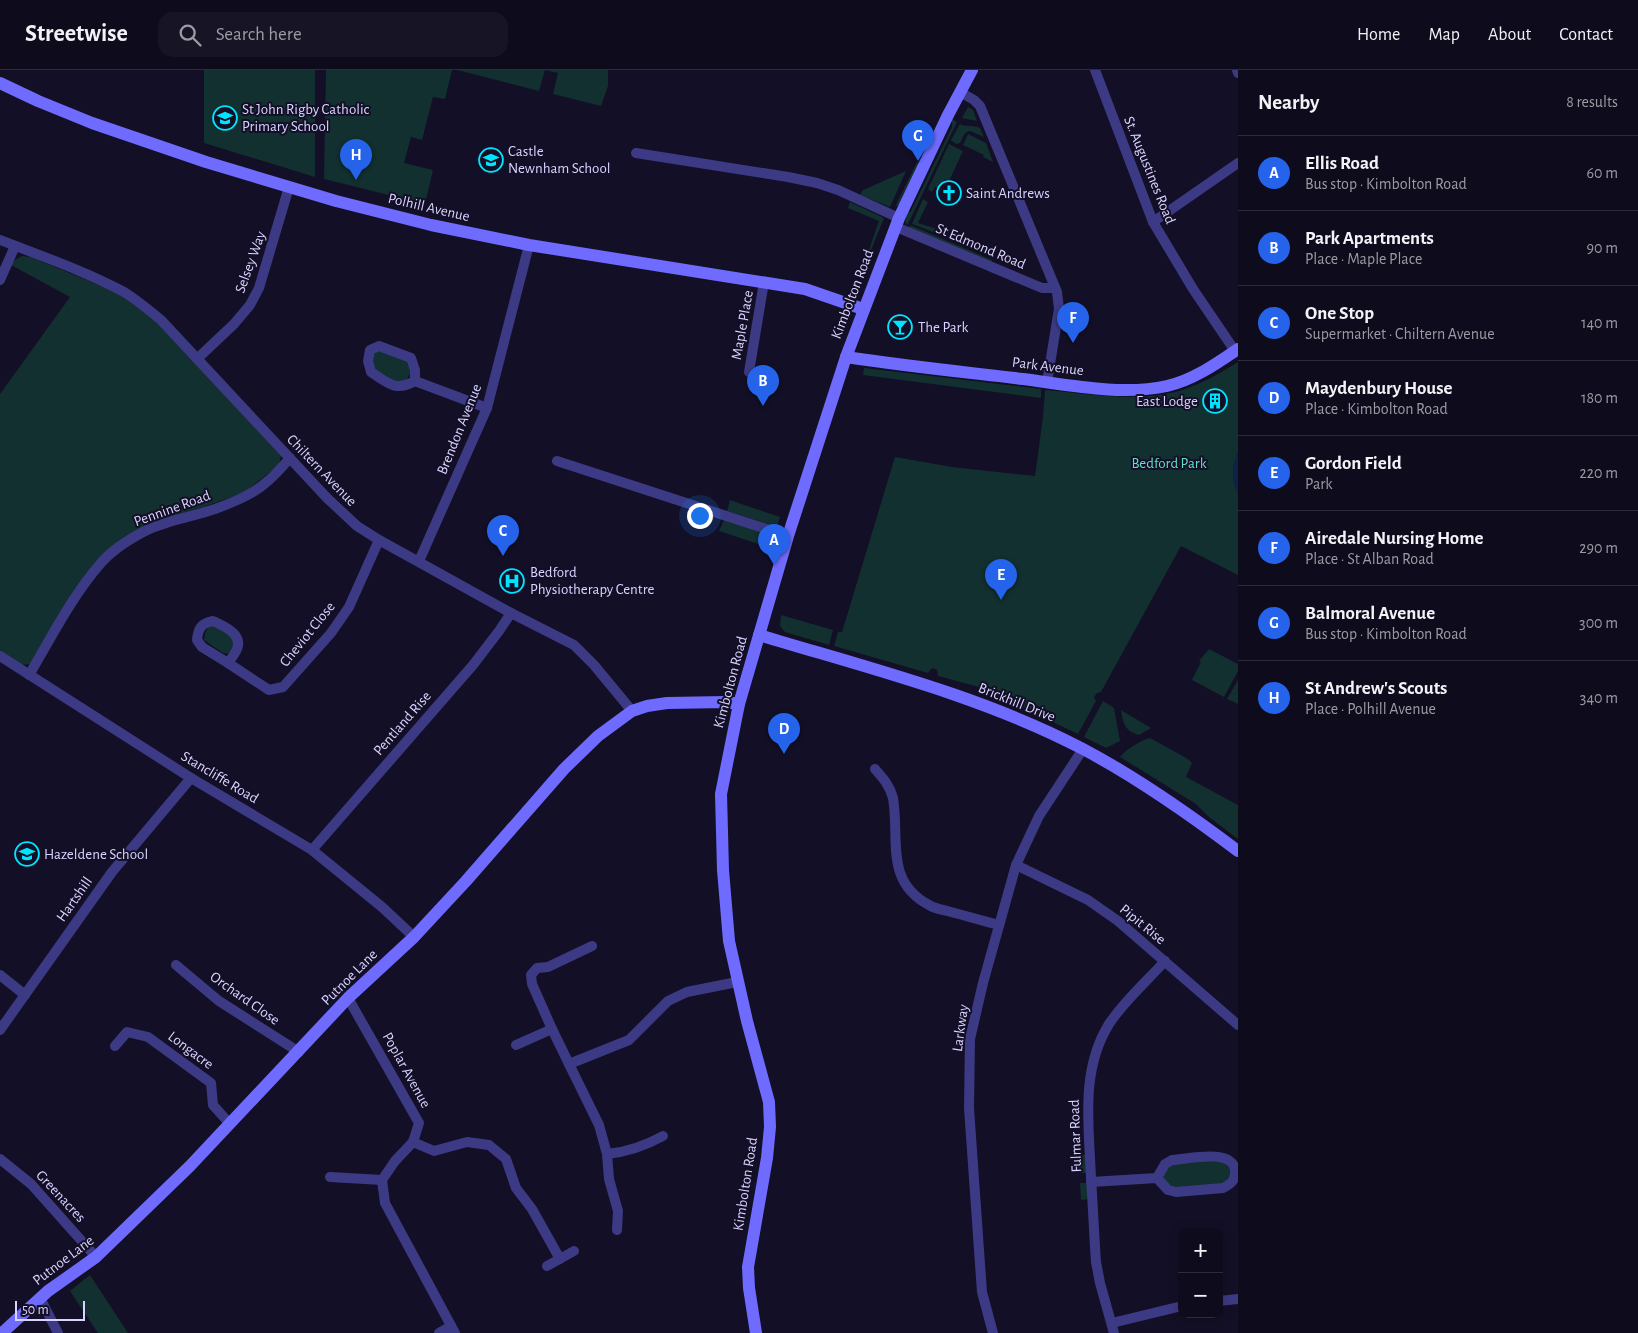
<!DOCTYPE html>
<meta charset="utf-8">
<style>
:root{--surface:#0e0b1c;--page:#171425;--text:#f1f3f6;--muted:#9b9ba3;--line:#2e2b3b;--accent:#2563eb}
body{margin:0;font-family:"Alegreya Sans",sans-serif;background:var(--page);color:var(--text)}
.controls{position:absolute;right:15px;bottom:15px;display:grid;overflow:hidden;border-radius:10px;box-shadow:0 2px 12px #0003}
.controls button{width:45px;height:45px;display:grid;place-items:center;padding:0;border:0;border-bottom:1px solid var(--line);background:var(--surface);color:var(--text);font:25px sans-serif}
.scale{position:absolute;left:15px;bottom:12px;width:70px;box-sizing:border-box;padding-left:5px;border:2px solid #d9d4ff;border-top:0;font-size:14px;line-height:18px;white-space:nowrap;color:#d9d4ff;-webkit-text-stroke:4px #130f26;paint-order:stroke}
.you{position:absolute;left:699px;top:445px;width:18px;height:18px;margin:-12px;border:4px solid #fff;border-radius:50%;background:#1a73e8;box-shadow:0 0 0 8px #1a73e833}
.badge{display:grid;place-items:center;width:32px;height:32px;border-radius:50%;background:var(--accent);color:#fff;font-size:16px;font-weight:700}
.pin{position:absolute;translate:-50% -41px;filter:drop-shadow(0 1px 2px #0008)}
.pin::after{content:'';position:absolute;top:26px;width:18px;height:15px;background:inherit;clip-path:polygon(0 0,100% 0,50% 100%)}
.list{margin:0;padding:0;list-style:none}
h2{display:flex;justify-content:space-between;align-items:center;height:65px;margin:0;padding:0 20px;font-size:21px}
h2 small{font-size:16px;font-weight:400;color:var(--muted)}
.list li{display:grid;grid-template-columns:32px 1fr auto;gap:15px;align-items:center;box-sizing:border-box;height:75px;padding:0 20px;border-top:1px solid var(--line)}
.list b{display:block;font-size:19px;white-space:nowrap}
.list p{margin:0;font-size:16px;white-space:nowrap;color:var(--muted)}
.list em{font-size:16px;font-style:normal;color:var(--muted)}
.icon{flex:none;width:28px;height:28px;fill:none;stroke:currentColor;stroke-width:2;stroke-linecap:round;stroke-linejoin:round}
.map{position:relative;flex:none;width:1238px;height:1263px;overflow:hidden}
header{display:flex;align-items:center;gap:30px;box-sizing:border-box;height:70px;padding:0 25px;background:var(--surface);border-bottom:1px solid var(--line)}
header strong{font-size:24px}
nav{display:flex;gap:28px;margin-inline-start:auto;font-size:18px}
.search{width:350px;height:45px;background:var(--page);display:flex;align-items:center;gap:12px;box-sizing:border-box;padding:0 18px;border-radius:15px;color:var(--muted);font-size:19px}
main{display:flex}
aside{flex:1;background:var(--surface)}
.map>svg:first-child{display:block}
.green{fill:#12302f}
.water{fill:#0c2248}
.lines{fill:none;stroke-linecap:round;stroke-linejoin:round}
.street{stroke:#3d3a85;stroke-width:10}
.secondary{stroke:#6f6bff;stroke-width:12}
.labels{text-anchor:middle;stroke-width:4;stroke-linejoin:round;paint-order:stroke}
.poi-label{font-size:15px;fill:#d9d4ff;stroke:#130f26;text-anchor:start}
.street-label{font-size:15px;fill:#d9d4ff;stroke:#130f26}
.park-label{font-size:15px;fill:#5fe0c0;stroke:#130f26}
</style>
<header>
<strong>Streetwise</strong>
<div class="search"><svg class="icon" aria-label="search" viewBox="0 0 24 24"><circle cx="10" cy="10" r="6"/><path d="M15 15l6 6"/></svg>Search here</div>
<nav><a>Home</a><a>Map</a><a>About</a><a>Contact</a></nav>
</header>
<main>
<div class="map">
<svg width="1238" height="1263" viewBox="0 0 1238 1263">
<rect width="100%" height="100%" fill="#130f26"/>
<g class="green">
<polygon points="204,0 315,0 315,107 204,73"/>
<polygon points="326,0 452,0 445,29 433,27 422,70 411,67 404,93 433,100 425,134 324,109"/>
<polygon points="457,0 608,0 608,16 601,36 553,24 558,3 545,0 539,21"/>
<polygon points="968,37 973,40 977,51 962,48"/>
<polygon points="952,49 957,52 907,156 905,151 906,143 911,141 952,57"/>
<path d="M 960,54 C 966,57 973,55 980,58 L 984,67 L 970,61 L 965,63 L 960,73 L 956,74 L 951,70 Z"/>
<polygon points="968,64 986,73 993,92 983,87 984,85 963,75"/>
<polygon points="949,74 963,81 949,111 945,109 941,116 943,118 942,120 935,117 932,122 928,119"/>
<polygon points="917,92 919,93 900,134 895,137"/>
<polygon points="906,101 890,137 860,125 863,120"/>
<polygon points="923,129 928,132 918,153 941,160 940,162 947,165 946,167 912,154"/>
<polygon points="850,132 884,148 865,195 864,194 879,151 848,138"/>
<polygon points="910,155 992,190 991,193 909,158"/>
<polygon points="951,162 969,170 967,176 948,168"/>
<polygon points="22,186 31,187 118,223 154,249 282,381 279,395 243,423 203,437 151,453 120,471 32,594 19,595 0,583 0,324 70,227 11,195 13,191"/>
<polygon points="383,281 407,292 411,302 406,311 397,314 373,298 372,288 375,282"/>
<path d="M 1238,292 L 1238,505 L 1181,476 L 1101,622 L 1097,623 L 1094,627 L 1096,631 L 1078,664 L 979,617 L 938,606 L 937,600 L 932,598 L 928,603 L 834,576 L 838,562 L 842,562 L 895,387 L 952,397 L 1035,406 L 1043,347 L 1045,320 C 1095,324 1150,336 1198,314 C 1212,308 1225,300 1238,292 Z"/>
<polygon points="864,298 1041,319 1041,328 863,305"/>
<polygon points="730,430 780,447 778,454 774,456 727,441"/>
<polygon points="724,450 771,466 774,471 771,478 719,461"/>
<polygon points="781,545 833,560 829,575 785,562 780,556"/>
<path d="M 214,553 L 237,567 L 230,584 L 223,583 L 204,570 C 205,562 206,558 214,553 Z"/>
<polygon points="1209,579 1238,594 1238,601 1224,627 1192,610 1201,592 1199,591"/>
<polygon points="1238,610 1238,634 1227,629"/>
<polygon points="1103,631 1114,638 1120,671 1106,678 1084,667"/>
<path d="M 1121,640 L 1151,658 L 1139,665 C 1125,661 1123,654 1121,640 Z"/>
<path d="M 1150,668 L 1188,689 L 1192,693 L 1186,707 L 1238,735 L 1238,769 L 1209,747 L 1196,734 L 1120,687 C 1127,679 1139,671 1150,668 Z"/>
<rect x="1079" y="1085" width="8" height="18"/>
<polygon points="1221,1089 1233,1102 1228,1113 1176,1118 1171,1116 1164,1109 1164,1102 1173,1093"/>
<polygon points="1080,1113 1088,1113 1089,1129 1081,1130"/>
<polygon points="90,1205 128,1263 98,1263 70,1221"/>
</g>
<path class="water" d="M 1238,381 L 1238,425 C 1231,409 1231,397 1238,381 Z"/>
<g class="lines">
<g class="street">
<polyline points="1095,0 1153,152 1193,219 1235,281"/>
<polyline points="1237,0 1238,3"/>
<polyline points="960,22 974,30 980,36 1057,222 1059,239 1047,312"/>
<polyline points="636,83 788,107 817,113 838,120 899,148"/>
<polyline points="1153,152 1238,93"/>
<polyline points="896,157 1042,218 1055,218"/>
<path d="M 0,170 C 41,186 85,201 124,222 C 137,230 149,240 161,250 L 327,428 L 357,456 L 379,470 L 511,543 L 574,575 L 594,595 L 632,641"/>
<polyline points="0,210 15,176"/>
<polyline points="198,288 234,254 250,235 259,218 289,117"/>
<polyline points="749,302 764,212"/>
<path d="M 415,311 L 415,300 L 411,288 L 379,276 L 370,280 L 368,291 L 371,302 C 388,313 395,322 415,311 L 487,338"/>
<polyline points="557,391 788,466"/>
<polyline points="419,491 487,338 529,175"/>
<path d="M 213,551 C 224,556 243,564 237,579 C 235,584 231,589 228,593 L 202,577 L 197,570 C 198,559 201,553 213,551 Z"/>
<polyline points="0,586 191,708 312,780 382,837 414,867"/>
<polyline points="228,593 269,620 283,617 331,563 349,537 379,470"/>
<path d="M 29,605 C 51,568 72,526 101,493 C 112,480 128,470 143,462 C 166,450 192,447 215,439 C 234,432 254,424 269,410 C 276,404 283,396 290,388"/>
<path d="M 875,699 C 883,708 890,716 893,728 C 900,769 884,811 929,835 C 935,839 944,840 951,842 C 967,846 983,851 999,855"/>
<polyline points="312,780 473,595 499,561 511,543"/>
<polyline points="1016,795 1088,830 1118,851 1238,955"/>
<polyline points="176,895 219,931 299,982"/>
<polyline points="0,905 25,925"/>
<polyline points="348,928 419,1053 413,1072 395,1091 382,1110 385,1133 455,1263"/>
<polyline points="552,959 532,914 531,905 537,898 548,897 592,876"/>
<polyline points="0,960 112,802 191,708"/>
<polyline points="516,975 552,959 569,994 629,970 668,931 687,922 737,912"/>
<polyline points="115,976 127,962 148,967 211,1013 213,1035 230,1054"/>
<polyline points="569,994 599,1055 607,1084 609,1109 618,1141 617,1160"/>
<polyline points="413,1072 434,1081 467,1072 489,1075 506,1089 516,1118 532,1139 560,1189"/>
<path d="M 607,1084 C 627,1082 645,1076 663,1066"/>
<polyline points="0,1089 31,1114 96,1187"/>
<polyline points="330,1107 382,1110"/>
<path d="M 1091,1112 L 1157,1108 L 1165,1094 L 1172,1090 C 1188,1089 1232,1078 1235,1100 C 1236,1110 1231,1114 1223,1118 L 1176,1122 L 1168,1120 L 1157,1108"/>
<polyline points="547,1196 574,1181"/>
<polyline points="40,1228 58,1263"/>
<polyline points="1219,1231 1238,1229"/>
<polyline points="1112,1253 1182,1236"/>
<polyline points="439,1263 451,1256"/>
<polyline points="993,1263 982,1222 979,1180 969,1038 970,969 983,913 1016,795 1039,746 1083,679"/>
<path d="M 1114,1263 L 1100,1213 L 1096,1192 C 1094,1164 1093,1136 1091,1108 C 1089,1056 1080,1001 1109,954 C 1124,931 1147,911 1165,891"/>
</g>
<g class="secondary">
<polyline points="0,13 38,31 92,53 206,92 336,131 431,155 529,175 805,219 863,239"/>
<path d="M 846,287 C 905,296 964,302 1023,309 C 1069,315 1122,326 1167,316 C 1193,310 1216,294 1238,279"/>
<path d="M 759,565 C 868,598 982,626 1083,679 C 1138,708 1189,744 1238,781"/>
<polyline points="2,1263 48,1221 96,1187 190,1096 348,928 414,867 466,811 564,699 598,666 632,641 647,636 667,633 726,632 739,634"/>
<polyline points="756,1263 749,1218 748,1197 767,1088 770,1057 769,1032 747,951 729,871 723,800 721,724 739,634 788,466 846,287 899,148 948,45 972,0"/>
</g>
</g>
<defs>
<g id="school-ring" transform="scale(1.25)"><circle r="9.5" fill="#130f26" stroke="#00e5ff" stroke-width="1.5"/><path d="M0-5L7-2L0 1L-7-2ZM-4 1L0 2.5L4 1V4Q0 6-4 4Z" fill="#00e5ff"/></g>
<g id="church-ring" transform="scale(1.25)"><circle r="9.5" fill="#130f26" stroke="#00e5ff" stroke-width="1.5"/><path d="M-1.2-6h2.4v3.5h3.3v2.4h-3.3V6h-2.4V-.1h-3.3v-2.4h3.3Z" fill="#00e5ff"/></g>
<g id="bar-ring" transform="scale(1.25)"><circle r="9.5" fill="#130f26" stroke="#00e5ff" stroke-width="1.5"/><path d="M-6-5H6L.8 .8V4.5H3.5V6h-7V4.5H-.8V.8Z" fill="#00e5ff"/></g>
<g id="building-ring" transform="scale(1.25)"><circle r="9.5" fill="#130f26" stroke="#00e5ff" stroke-width="1.5"/><path d="M-4-6H4V6H1V3H-1V6H-4ZM-2.5-4.3h1.7v1.8h-1.7ZM.8-4.3h1.7v1.8H.8ZM-2.5-1h1.7V.8h-1.7ZM.8-1h1.7V.8H.8Z" fill="#00e5ff"/></g>
<g id="hospital-ring" transform="scale(1.25)"><circle r="9.5" fill="#130f26" stroke="#00e5ff" stroke-width="1.5"/><path d="M-5-5h3v3.5h4V-5h3V5h-3V1.5h-4V5h-3Z" fill="#00e5ff"/></g>
</defs>
<g fill-rule="evenodd">
<use href="#school-ring" x="225" y="48"/>
<use href="#school-ring" x="491" y="90"/>
<use href="#church-ring" x="949" y="123"/>
<use href="#bar-ring" x="900" y="257"/>
<use href="#building-ring" x="1215" y="331"/>
<use href="#hospital-ring" x="512" y="511"/>
<use href="#school-ring" x="27" y="784"/>
</g>
<g class="labels">
<g class="poi-label">
<text x="242" y="44">St John Rigby Catholic<tspan x="242" dy="17">Primary School</tspan></text>
<text x="508" y="86">Castle<tspan x="508" dy="17">Newnham School</tspan></text>
<text x="966" y="128">Saint Andrews</text>
<text x="918" y="262">The Park</text>
<text x="1198" y="336" text-anchor="end">East Lodge</text>
<text x="530" y="507">Bedford<tspan x="530" dy="17">Physiotherapy Centre</tspan></text>
<text x="44" y="789">Hazeldene School</text>
</g>
<g class="street-label">
<text transform="translate(1150 100) rotate(68)" y="5">St. Augustines Road</text>
<text transform="translate(429 137) rotate(13)" y="5">Polhill Avenue</text>
<text transform="translate(981 176) rotate(23)" y="5">St Edmond Road</text>
<text transform="translate(250 192) rotate(-70)" y="5">Selsey Way</text>
<text transform="translate(852 224) rotate(-69)" y="5">Kimbolton Road</text>
<text transform="translate(742 255) rotate(-80)" y="5">Maple Place</text>
<text transform="translate(1048 296) rotate(7)" y="5">Park Avenue</text>
<text transform="translate(459 359) rotate(-68)" y="5">Brendon Avenue</text>
<text transform="translate(322 400) rotate(46)" y="5">Chiltern Avenue</text>
<text transform="translate(172 438) rotate(-20)" y="5">Pennine Road</text>
<text transform="translate(307 564) rotate(-51)" y="5">Cheviot Close</text>
<text transform="translate(730 612) rotate(-75)" y="5">Kimbolton Road</text>
<text transform="translate(1017 632) rotate(22)" y="5">Brickhill Drive</text>
<text transform="translate(402 653) rotate(-49)" y="5">Pentland Rise</text>
<text transform="translate(220 707) rotate(31)" y="5">Stancliffe Road</text>
<text transform="translate(74 829) rotate(-55)" y="5">Hartshill</text>
<text transform="translate(1143 854) rotate(39)" y="5">Pipit Rise</text>
<text transform="translate(349 907) rotate(-45)" y="5">Putnoe Lane</text>
<text transform="translate(245 928) rotate(35)" y="5">Orchard Close</text>
<text transform="translate(960 958) rotate(-82)" y="5">Larkway</text>
<text transform="translate(191 980) rotate(37)" y="5">Longacre</text>
<text transform="translate(407 1000) rotate(61)" y="5">Poplar Avenue</text>
<text transform="translate(1075 1066) rotate(-92)" y="5">Fulmar Road</text>
<text transform="translate(745 1114) rotate(-81)" y="5">Kimbolton Road</text>
<text transform="translate(61 1126) rotate(47)" y="5">Greenacres</text>
<text transform="translate(63 1190) rotate(-37)" y="5">Putnoe Lane</text>
</g>
<g class="park-label">
<text x="1169" y="398">Bedford Park</text>
</g>
</g>
</svg>
<div class="controls">
<button>+</button>
<button>−</button>
</div>
<div class="scale">50 m</div>
<div class="you"></div>
<div class="pin badge" style="left:774px;top:495px">A</div>
<div class="pin badge" style="left:763px;top:336px">B</div>
<div class="pin badge" style="left:503px;top:486px">C</div>
<div class="pin badge" style="left:784px;top:684px">D</div>
<div class="pin badge" style="left:1001px;top:530px">E</div>
<div class="pin badge" style="left:1073px;top:273px">F</div>
<div class="pin badge" style="left:918px;top:91px">G</div>
<div class="pin badge" style="left:356px;top:110px">H</div>
</div>
<aside>
<h2>Nearby<small>8 results</small></h2>
<ul class="list">
<li><span class="badge">A</span><div><b>Ellis Road</b><p>Bus stop · Kimbolton Road</p></div><em>60 m</em></li>
<li><span class="badge">B</span><div><b>Park Apartments</b><p>Place · Maple Place</p></div><em>90 m</em></li>
<li><span class="badge">C</span><div><b>One Stop</b><p>Supermarket · Chiltern Avenue</p></div><em>140 m</em></li>
<li><span class="badge">D</span><div><b>Maydenbury House</b><p>Place · Kimbolton Road</p></div><em>180 m</em></li>
<li><span class="badge">E</span><div><b>Gordon Field</b><p>Park</p></div><em>220 m</em></li>
<li><span class="badge">F</span><div><b>Airedale Nursing Home</b><p>Place · St Alban Road</p></div><em>290 m</em></li>
<li><span class="badge">G</span><div><b>Balmoral Avenue</b><p>Bus stop · Kimbolton Road</p></div><em>300 m</em></li>
<li><span class="badge">H</span><div><b>St Andrew's Scouts</b><p>Place · Polhill Avenue</p></div><em>340 m</em></li>
</ul>
</aside>
</main>
